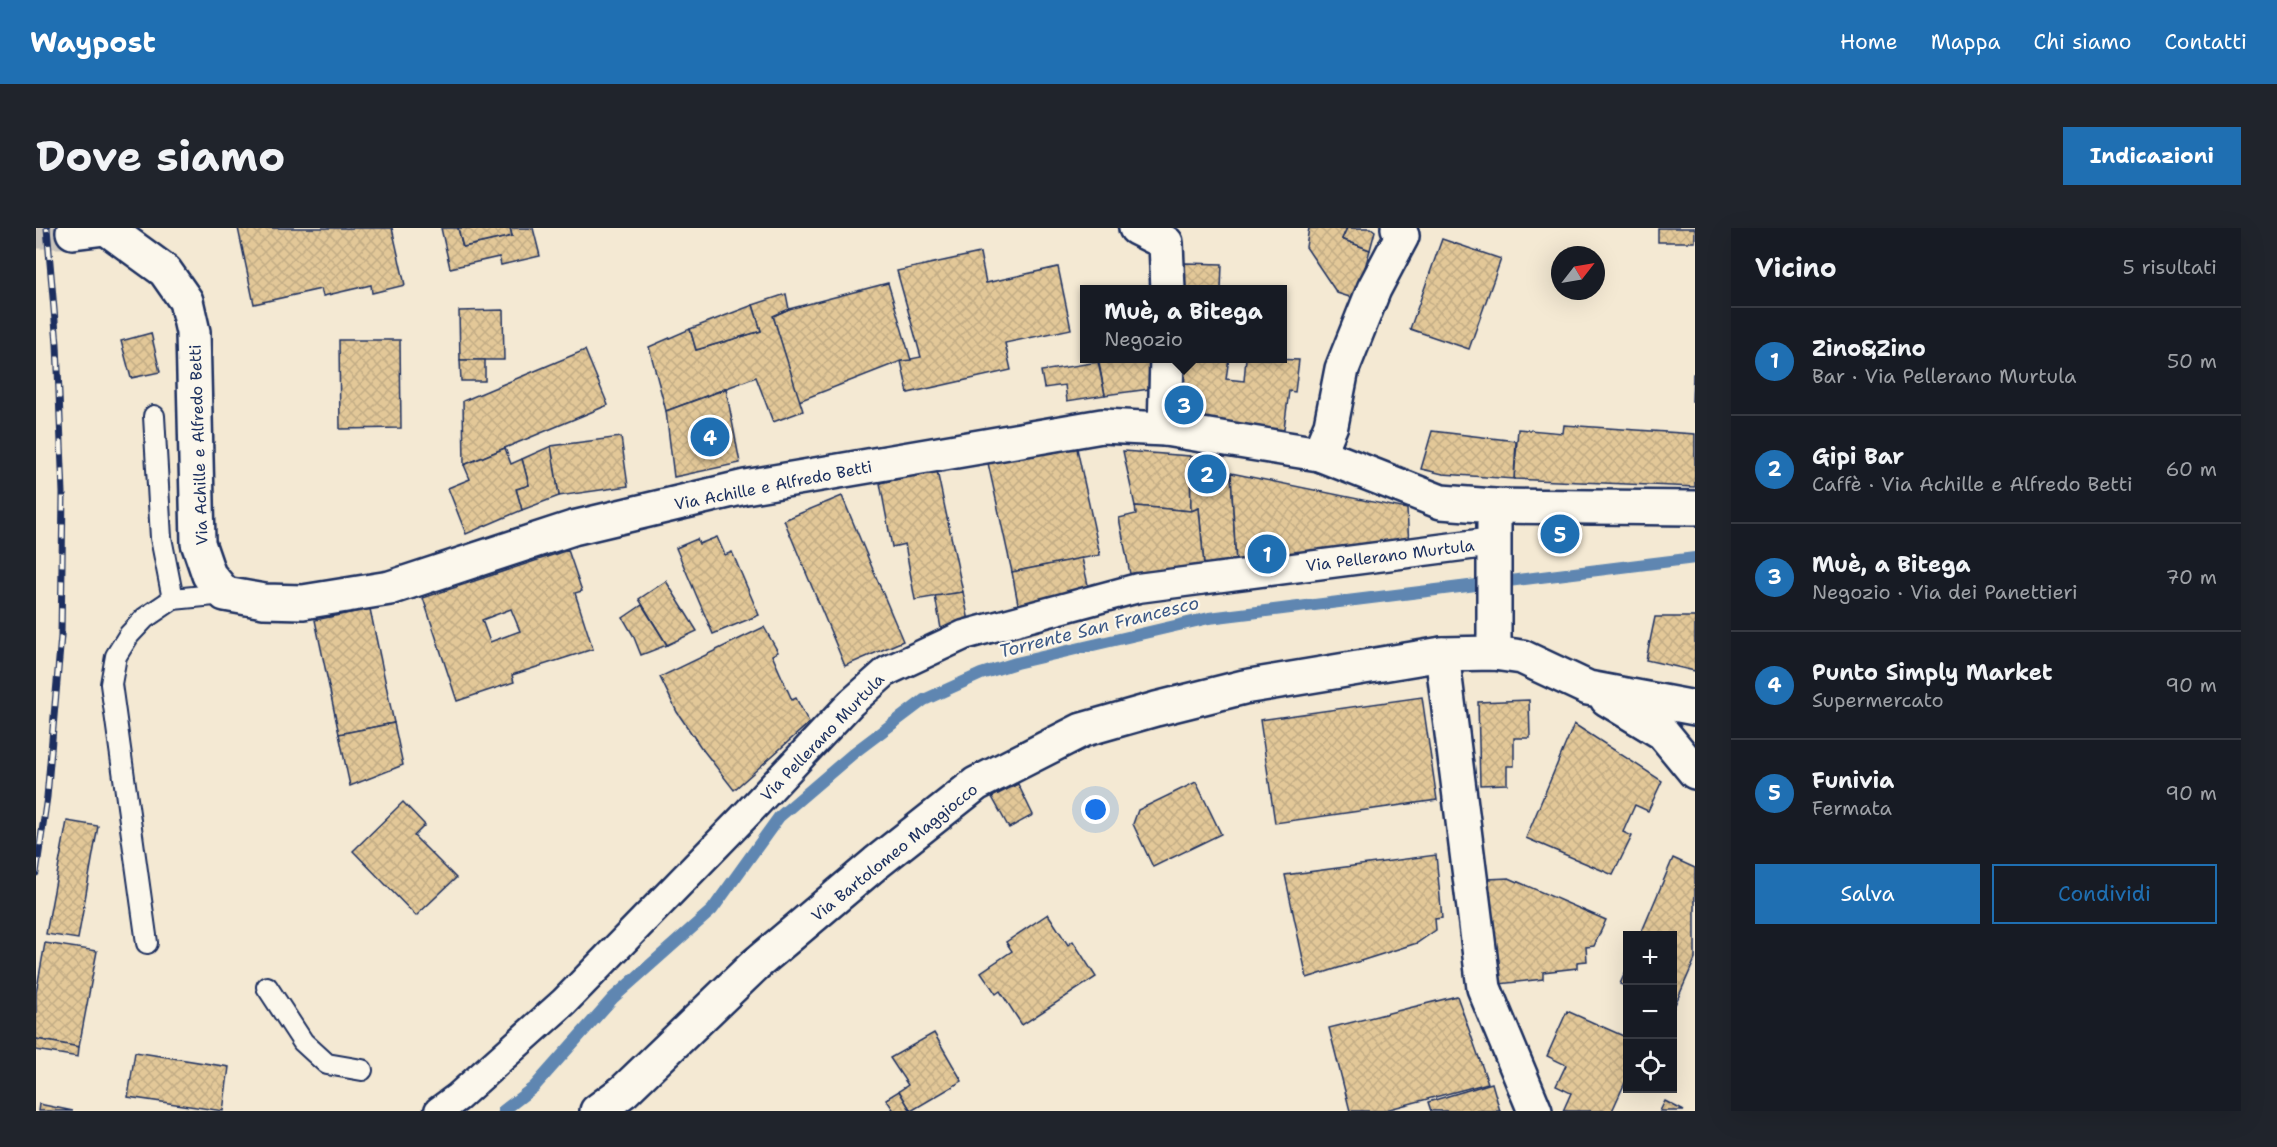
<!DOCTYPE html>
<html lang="it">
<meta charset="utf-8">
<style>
:root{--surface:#171b24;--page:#20242c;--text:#f1f3f6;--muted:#9ea1a6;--line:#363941;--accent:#1f6fb2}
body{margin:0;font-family:"Shantell Sans",sans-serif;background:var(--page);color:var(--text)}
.controls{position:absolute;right:18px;bottom:18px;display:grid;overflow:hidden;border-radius:0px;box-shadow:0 6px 24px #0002}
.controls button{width:54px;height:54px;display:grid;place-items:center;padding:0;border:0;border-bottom:2px solid var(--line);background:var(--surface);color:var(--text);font:30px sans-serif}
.compass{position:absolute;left:1515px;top:18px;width:54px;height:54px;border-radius:50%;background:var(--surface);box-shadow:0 6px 24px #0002;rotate:59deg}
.you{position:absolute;left:1060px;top:582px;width:21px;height:21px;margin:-15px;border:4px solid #fff;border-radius:50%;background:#1a73e8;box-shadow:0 0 0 9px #1a73e833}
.badge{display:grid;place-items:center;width:39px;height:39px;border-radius:50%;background:var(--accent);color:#fff;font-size:20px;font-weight:700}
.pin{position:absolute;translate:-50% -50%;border:3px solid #fff;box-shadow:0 2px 6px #0006}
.popup{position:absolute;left:1044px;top:57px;width:207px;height:78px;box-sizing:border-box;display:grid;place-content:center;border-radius:0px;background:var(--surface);filter:drop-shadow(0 2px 4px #0005);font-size:20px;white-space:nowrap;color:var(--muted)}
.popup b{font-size:22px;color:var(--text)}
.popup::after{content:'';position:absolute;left:50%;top:100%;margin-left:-12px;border:12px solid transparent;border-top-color:var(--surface)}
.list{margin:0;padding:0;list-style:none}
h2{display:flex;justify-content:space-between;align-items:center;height:78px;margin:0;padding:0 24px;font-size:26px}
h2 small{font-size:20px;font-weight:400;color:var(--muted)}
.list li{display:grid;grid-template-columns:39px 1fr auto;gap:18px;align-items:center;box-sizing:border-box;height:108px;padding:0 24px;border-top:2px solid var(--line)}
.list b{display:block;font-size:22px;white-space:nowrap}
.list p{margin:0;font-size:20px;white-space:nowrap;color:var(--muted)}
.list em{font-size:20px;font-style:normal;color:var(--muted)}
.actions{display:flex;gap:12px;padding:18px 24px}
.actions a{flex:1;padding:14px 0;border:2px solid var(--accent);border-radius:0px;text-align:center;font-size:21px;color:var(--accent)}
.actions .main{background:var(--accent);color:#fff}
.icon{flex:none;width:33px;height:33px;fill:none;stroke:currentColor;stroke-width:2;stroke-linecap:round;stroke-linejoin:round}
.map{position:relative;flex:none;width:1659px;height:883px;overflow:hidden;border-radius:0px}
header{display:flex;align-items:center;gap:36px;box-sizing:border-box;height:84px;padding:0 30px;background:var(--accent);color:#fff}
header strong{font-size:28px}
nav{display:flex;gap:33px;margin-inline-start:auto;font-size:21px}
.intro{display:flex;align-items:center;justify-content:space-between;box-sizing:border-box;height:144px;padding:0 36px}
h1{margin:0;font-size:42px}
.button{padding:15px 27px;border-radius:0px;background:var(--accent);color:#fff;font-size:21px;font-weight:700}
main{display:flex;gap:36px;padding:0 36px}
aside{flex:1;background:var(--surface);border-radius:0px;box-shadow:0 6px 24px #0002}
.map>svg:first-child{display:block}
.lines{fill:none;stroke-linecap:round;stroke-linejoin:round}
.stream{stroke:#5e86b1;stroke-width:12}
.building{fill:url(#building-cross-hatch);stroke:#1b2f5e;stroke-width:1.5;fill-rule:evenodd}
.tertiary-tunnel{stroke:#c9c4bc;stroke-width:33;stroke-dasharray:33 16;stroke-linecap:butt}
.service-casing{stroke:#1b2f5e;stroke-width:24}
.pedestrian-casing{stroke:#1b2f5e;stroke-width:33}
.minor-casing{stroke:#1b2f5e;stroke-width:38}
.tertiary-casing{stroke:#1b2f5e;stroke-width:38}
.service{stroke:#fbf7ec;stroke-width:20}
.pedestrian{stroke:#fbf7ec;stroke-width:28}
.minor{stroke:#fbf7ec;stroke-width:33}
.tertiary{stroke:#fbf7ec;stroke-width:33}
.rail-casing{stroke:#1b2f5e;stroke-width:7}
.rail{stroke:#fbf7ec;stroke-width:4.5;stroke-dasharray:14;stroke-linecap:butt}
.labels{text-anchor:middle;stroke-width:4.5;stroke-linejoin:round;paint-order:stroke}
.street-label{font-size:16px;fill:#1b2f5e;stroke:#fbf7ec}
.water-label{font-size:18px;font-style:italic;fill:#3d5a87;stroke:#fbf7ec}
</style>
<header>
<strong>Waypost</strong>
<nav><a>Home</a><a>Mappa</a><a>Chi siamo</a><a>Contatti</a></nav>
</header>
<div class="intro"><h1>Dove siamo</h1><a class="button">Indicazioni</a></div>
<main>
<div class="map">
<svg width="1659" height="883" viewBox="0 0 1659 883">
<defs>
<pattern id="building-cross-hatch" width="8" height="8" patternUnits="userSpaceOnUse" patternTransform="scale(1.5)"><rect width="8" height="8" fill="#e3c898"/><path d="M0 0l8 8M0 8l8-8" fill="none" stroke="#c2ac85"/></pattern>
</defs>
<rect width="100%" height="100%" fill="#f4e9d3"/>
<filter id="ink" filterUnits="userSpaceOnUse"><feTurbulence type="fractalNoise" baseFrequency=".0167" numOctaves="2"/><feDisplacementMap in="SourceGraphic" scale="12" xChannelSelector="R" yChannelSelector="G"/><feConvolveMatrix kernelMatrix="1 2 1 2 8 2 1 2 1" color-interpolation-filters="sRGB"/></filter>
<g filter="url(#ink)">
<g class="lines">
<polyline class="stream" points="467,883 498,859 577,770 676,682 743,589 819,524 888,472 945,446 980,435 1173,390 1659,330"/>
</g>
<g class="building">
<polygon points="202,0 356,0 369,57 336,65 335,57 287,68 285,61 218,76"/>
<polygon points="405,0 422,0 427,19 476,8 474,0 497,0 504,28 465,37 463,29 414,40"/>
<polygon points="422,0 474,0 476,8 427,19"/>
<polygon points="1273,0 1311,0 1306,11 1334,22 1320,71 1301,65 1270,19"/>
<polygon points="1311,0 1335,0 1339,3 1334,22 1306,11"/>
<rect x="1622" y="0" width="37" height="14"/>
<polygon points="1406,11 1465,31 1433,121 1374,101"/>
<polygon points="944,25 950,55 1022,39 1035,101 969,115 975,142 872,165 865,133 885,129 861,43"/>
<polygon points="1149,35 1186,36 1185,62 1148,62"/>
<polygon points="852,55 875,132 865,133 763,173 737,88 753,81"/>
<polygon points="750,66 753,81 737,88 767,183 737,194 720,149 630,183 613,119 654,101 660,122 725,103 717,77"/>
<polygon points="717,77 725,103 660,122 654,101"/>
<polygon points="467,82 468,132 424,132 423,83"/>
<polygon points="115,105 124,144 95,150 85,113"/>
<polygon points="303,112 364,112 365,200 304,201"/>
<polygon points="549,122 572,177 428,237 427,173"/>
<polygon points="1062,130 1120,130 1121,160 1069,167"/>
<polygon points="1144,130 1193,130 1190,151 1208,153 1210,130 1263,132 1259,164 1253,163 1247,208 1147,188 1138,174"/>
<polygon points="424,132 449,132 449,153 425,153"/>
<polygon points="1062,134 1069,167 1031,173 1029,157 1008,160 1005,143"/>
<polygon points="1657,146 1659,146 1659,173 1656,173"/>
<polygon points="690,161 704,235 638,249 630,183"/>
<polygon points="1528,197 1659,206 1659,259 1478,251 1482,201 1527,205"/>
<polygon points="1396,203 1480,213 1478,251 1407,246 1385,241"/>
<polygon points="585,209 592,258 523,268 515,218"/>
<polygon points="1040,216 1064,327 976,344 952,235"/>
<polygon points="515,218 523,268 486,282 480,261 493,257 486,231"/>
<polygon points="469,220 475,236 486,231 493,257 480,261 486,282 430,306 412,260 434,251 428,237"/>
<polygon points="1087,223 1154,228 1155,283 1099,278"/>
<polygon points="1154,228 1195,245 1200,335 1168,338 1163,280 1155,283"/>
<polygon points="901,243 927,364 879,372 869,316 856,319 844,255"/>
<polygon points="1195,245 1371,281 1373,317 1200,335"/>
<polygon points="806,268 867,413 809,438 748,292"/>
<polygon points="1099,278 1155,283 1163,280 1168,338 1094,346 1083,290 1100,286"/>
<polygon points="681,309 689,327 696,324 723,387 677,406 640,320 661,311 663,316"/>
<path d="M 532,322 L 546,363 L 539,365 L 557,421 L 476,447 L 478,454 L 421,473 L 387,370 ZM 475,381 L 484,403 L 454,414 L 446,392 Z"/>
<polygon points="1046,330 1054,366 983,381 976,344"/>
<polygon points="630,353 661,403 631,417 603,371"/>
<polygon points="927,364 934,398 906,406 899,368"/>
<polygon points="606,377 631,417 605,427 597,407 587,390"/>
<polygon points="334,381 358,495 303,506 279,392"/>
<polygon points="1619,389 1659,389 1659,443 1610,432"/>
<polygon points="728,399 742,424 736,427 756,472 760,470 773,495 698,562 664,518 641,484 624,449"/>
<polygon points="1386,469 1401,572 1239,595 1224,492"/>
<polygon points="1493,472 1494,510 1478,510 1478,538 1471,538 1471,556 1444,557 1442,474"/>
<polygon points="358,495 367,537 314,558 303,506"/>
<polygon points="1538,496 1626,553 1612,583 1599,577 1587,604 1596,608 1577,647 1490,610"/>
<polygon points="1160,554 1185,606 1117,639 1097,596 1102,582"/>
<polygon points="982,556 997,587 973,600 956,569"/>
<polygon points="367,574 389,597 378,608 420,650 380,688 317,623"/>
<polygon points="31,593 62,598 42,711 10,706"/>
<polygon points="1400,627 1406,690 1399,691 1400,702 1381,715 1271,750 1249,647"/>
<polygon points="1637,630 1659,640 1659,731 1638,779 1636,778 1636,708 1604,708"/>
<polygon points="1473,650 1570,692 1558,718 1550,719 1551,733 1541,734 1541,740 1507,744 1507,751 1463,756 1452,651"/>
<polygon points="1012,686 1032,717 1037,713 1060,749 986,797 964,763 960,766 945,744 976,723 970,714"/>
<polygon points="9,715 61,723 43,819 0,811 0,765"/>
<polygon points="1592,738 1592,759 1584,756"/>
<polygon points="1421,768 1452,855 1346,883 1314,883 1293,800"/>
<polygon points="1531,783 1592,810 1592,848 1576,883 1527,883 1535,865 1520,858 1530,837 1511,828"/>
<polygon points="898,805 926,853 875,883 863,863 872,857 854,830"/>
<polygon points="0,811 43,819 42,829 0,822"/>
<polygon points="99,824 193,839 187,883 92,869"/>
<polygon points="1456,855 1464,883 1395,883 1392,874"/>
<polygon points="863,863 875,883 858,883 850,871"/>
<polygon points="1629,873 1648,883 1624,883"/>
<polygon points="3,876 37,883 2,883"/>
</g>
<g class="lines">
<polyline class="tertiary-tunnel" points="0,4 37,4"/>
<g class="service-casing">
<g id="service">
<polyline points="118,188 125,310 137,371"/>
<polyline points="111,715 75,456 80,428 93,407 109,390 137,371 189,366"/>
<polyline points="231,759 267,814 291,836 326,842"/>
</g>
</g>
<g class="pedestrian-casing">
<polyline id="pedestrian" points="403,883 422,869 528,774 707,590 815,475 851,443 928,407 1102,360 1457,314"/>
</g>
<g class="minor-casing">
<g id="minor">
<polyline points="1100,0 1130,15 1132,62"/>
<polyline points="1129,201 1131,130"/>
<polyline points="1283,226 1295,197 1306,141 1338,61 1366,8 1362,0"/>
<polyline points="1458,278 1458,425"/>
<polyline points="1406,426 1448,760 1499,883"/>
<polyline points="1571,471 1627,505 1659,544"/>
<polyline points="561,883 588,863 719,737 840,635 940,556 1046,502 1120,481 1208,459 1406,426 1458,425 1486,429 1552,460 1659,480"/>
</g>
</g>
<g class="tertiary-casing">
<g id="tertiary">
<polyline points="70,0 129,43 150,73 157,104 162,315 173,347 189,366 228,373 267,374 354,360 537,300 709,259 1066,198 1129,201 1283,226 1405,274 1458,278 1659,280"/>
<polyline points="37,4 69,0"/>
</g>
</g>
<use href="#service" class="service"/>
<use href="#pedestrian" class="pedestrian"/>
<use href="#minor" class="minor"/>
<use href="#tertiary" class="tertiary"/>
<g class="rail-casing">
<polyline id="rail" points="0,645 11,569 25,408 27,265 21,116 11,0"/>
</g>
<use href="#rail" class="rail"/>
</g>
</g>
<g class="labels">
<g class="street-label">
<text transform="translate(162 217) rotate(-92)" y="6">Via Achille e Alfredo Betti</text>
<text transform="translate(737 257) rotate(-11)" y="6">Via Achille e Alfredo Betti</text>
<text transform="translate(1354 327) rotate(-7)" y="6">Via Pellerano Murtula</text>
<text transform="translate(786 509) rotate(-46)" y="6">Via Pellerano Murtula</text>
<text transform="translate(858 624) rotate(-39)" y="6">Via Bartolomeo Maggiocco</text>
</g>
<g class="water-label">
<text transform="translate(1063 399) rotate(-14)" y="6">Torrente San Francesco</text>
</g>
</g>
</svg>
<div class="controls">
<button>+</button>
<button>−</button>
<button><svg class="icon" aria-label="locate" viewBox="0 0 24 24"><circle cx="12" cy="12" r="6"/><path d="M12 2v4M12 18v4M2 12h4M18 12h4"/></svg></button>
</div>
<svg class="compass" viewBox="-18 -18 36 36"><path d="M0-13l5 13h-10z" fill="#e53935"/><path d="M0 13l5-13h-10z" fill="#9ea1a6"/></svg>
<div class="you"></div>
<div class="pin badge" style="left:1231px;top:326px">1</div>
<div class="pin badge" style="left:1171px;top:246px">2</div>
<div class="pin badge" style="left:1148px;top:177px">3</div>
<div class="popup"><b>Muè, a Bitega</b>Negozio</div>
<div class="pin badge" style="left:674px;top:209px">4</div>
<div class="pin badge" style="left:1524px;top:306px">5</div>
</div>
<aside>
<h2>Vicino<small>5 risultati</small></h2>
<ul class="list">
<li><span class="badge">1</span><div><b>Zino&amp;Zino</b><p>Bar · Via Pellerano Murtula</p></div><em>50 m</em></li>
<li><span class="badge">2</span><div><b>Gipi Bar</b><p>Caffè · Via Achille e Alfredo Betti</p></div><em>60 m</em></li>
<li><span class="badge">3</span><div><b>Muè, a Bitega</b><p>Negozio · Via dei Panettieri</p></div><em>70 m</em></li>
<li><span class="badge">4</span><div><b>Punto Simply Market</b><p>Supermercato</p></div><em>90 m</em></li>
<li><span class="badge">5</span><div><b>Funivia</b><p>Fermata</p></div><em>90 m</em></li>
</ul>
<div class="actions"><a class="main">Salva</a><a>Condividi</a></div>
</aside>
</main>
